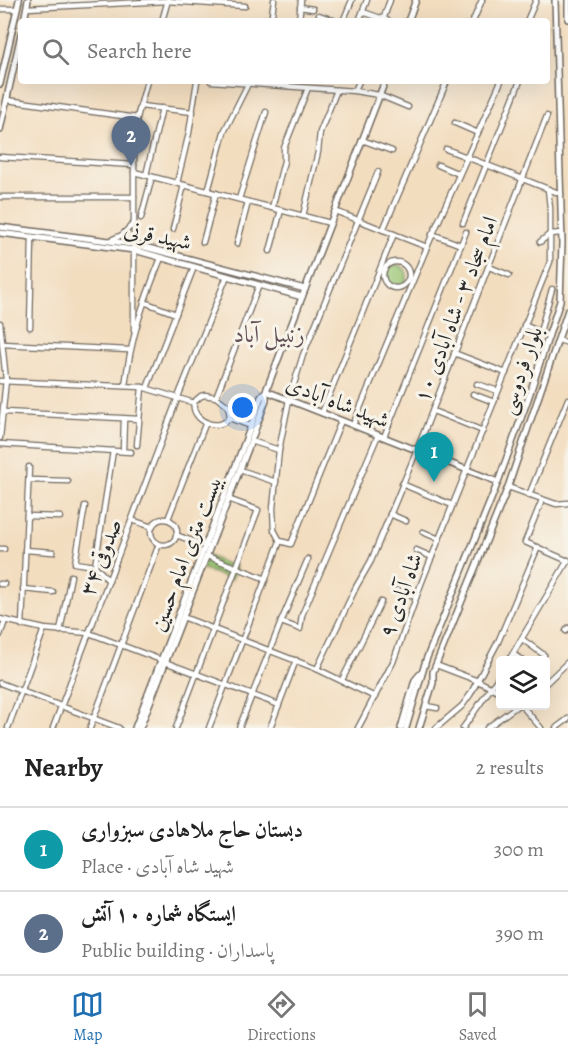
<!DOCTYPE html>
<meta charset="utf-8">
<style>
:root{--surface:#fff;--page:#f2f2f2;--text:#222;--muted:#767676;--line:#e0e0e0;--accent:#1f6fb2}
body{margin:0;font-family:Alegreya,Amiri,serif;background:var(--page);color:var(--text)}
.controls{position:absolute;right:18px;bottom:18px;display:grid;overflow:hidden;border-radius:6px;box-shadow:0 6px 24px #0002}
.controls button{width:54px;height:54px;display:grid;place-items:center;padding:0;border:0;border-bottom:2px solid var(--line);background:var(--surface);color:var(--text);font:30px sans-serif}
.you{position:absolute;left:243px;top:408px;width:21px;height:21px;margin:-15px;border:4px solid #fff;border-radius:50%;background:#1a73e8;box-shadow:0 0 0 9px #1a73e833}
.badge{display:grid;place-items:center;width:39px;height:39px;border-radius:50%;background:var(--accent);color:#fff;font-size:20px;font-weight:700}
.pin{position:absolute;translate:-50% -50px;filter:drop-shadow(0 2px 3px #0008)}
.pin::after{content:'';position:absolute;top:32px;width:21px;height:18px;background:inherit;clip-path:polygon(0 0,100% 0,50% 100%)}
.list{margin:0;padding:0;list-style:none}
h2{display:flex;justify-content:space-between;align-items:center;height:78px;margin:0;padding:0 24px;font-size:26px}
h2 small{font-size:20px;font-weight:400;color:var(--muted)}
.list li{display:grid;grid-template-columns:39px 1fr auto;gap:18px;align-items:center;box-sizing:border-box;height:84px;padding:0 24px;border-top:2px solid var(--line)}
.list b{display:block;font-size:22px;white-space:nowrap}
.list p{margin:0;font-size:20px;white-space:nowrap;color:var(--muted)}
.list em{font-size:20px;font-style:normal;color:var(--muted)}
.icon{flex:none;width:33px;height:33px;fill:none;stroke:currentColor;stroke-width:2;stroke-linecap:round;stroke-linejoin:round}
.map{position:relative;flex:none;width:568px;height:728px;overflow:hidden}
.search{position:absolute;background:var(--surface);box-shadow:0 6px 24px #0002;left:18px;right:18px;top:18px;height:66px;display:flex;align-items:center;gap:15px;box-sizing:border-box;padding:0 21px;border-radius:6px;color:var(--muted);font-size:22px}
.sheet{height:246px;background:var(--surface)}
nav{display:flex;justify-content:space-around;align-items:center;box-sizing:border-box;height:84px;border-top:2px solid var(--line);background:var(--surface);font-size:16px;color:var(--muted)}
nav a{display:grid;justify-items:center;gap:3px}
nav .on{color:var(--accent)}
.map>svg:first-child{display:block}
.green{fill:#99c674;stroke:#627850;stroke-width:1.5}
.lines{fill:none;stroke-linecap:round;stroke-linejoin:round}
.minor-casing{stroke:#71695f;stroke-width:7}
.major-casing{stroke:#71695f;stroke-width:8}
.minor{stroke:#fff;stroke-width:4.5}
.major{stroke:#fff;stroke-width:5}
.labels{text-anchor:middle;stroke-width:6;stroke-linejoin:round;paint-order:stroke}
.street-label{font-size:22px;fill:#2b2b2b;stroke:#f7f3e8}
.neighbourhood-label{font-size:24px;fill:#625056;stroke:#f7f3e8}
</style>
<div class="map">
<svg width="568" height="728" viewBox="0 0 568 728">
<rect width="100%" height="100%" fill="#f7f3e8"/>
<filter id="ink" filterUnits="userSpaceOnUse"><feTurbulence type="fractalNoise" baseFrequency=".0167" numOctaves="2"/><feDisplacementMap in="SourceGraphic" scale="12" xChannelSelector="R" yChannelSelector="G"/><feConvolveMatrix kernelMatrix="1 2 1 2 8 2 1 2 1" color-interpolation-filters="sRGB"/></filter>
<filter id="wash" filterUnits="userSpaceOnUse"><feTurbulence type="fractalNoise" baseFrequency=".008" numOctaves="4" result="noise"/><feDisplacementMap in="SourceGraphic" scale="24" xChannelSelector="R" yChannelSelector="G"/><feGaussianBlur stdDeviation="1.35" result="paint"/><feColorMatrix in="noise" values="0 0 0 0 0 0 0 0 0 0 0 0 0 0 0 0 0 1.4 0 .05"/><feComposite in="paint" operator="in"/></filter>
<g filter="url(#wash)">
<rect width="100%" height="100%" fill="#f3ddbf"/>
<g class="green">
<circle cx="396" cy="276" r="11"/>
<polygon points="207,556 236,568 231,580 202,568"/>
</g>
</g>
<g filter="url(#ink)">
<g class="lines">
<g class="minor-casing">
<g id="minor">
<polyline points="300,7 313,9"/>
<polyline points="27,8 167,1 245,6"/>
<polyline points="0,9 17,9"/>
<polyline points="363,12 389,21"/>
<polyline points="319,15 336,21"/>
<polyline points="344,19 352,0"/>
<polyline points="383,20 390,0"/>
<polyline points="162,21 168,0"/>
<polyline points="271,21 274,0"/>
<polyline points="299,21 301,0"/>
<polyline points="359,21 367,0"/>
<polyline points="473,21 482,0"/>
<polyline points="527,21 536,0"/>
<polyline points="211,81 355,91 379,95 408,107"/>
<polyline points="355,91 359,81"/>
<polyline points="7,100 137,118"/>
<polyline points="140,106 193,112"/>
<polyline points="455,123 478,133"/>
<polyline points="362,140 392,151"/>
<polyline points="446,149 561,194"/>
<polyline points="0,157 134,165"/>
<polyline points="438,165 459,174"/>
<polyline points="134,172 330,223"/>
<polyline points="146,175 162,108"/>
<polyline points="177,183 189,133 197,81"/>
<polyline points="208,191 224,132 248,84"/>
<polyline points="0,197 134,197"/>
<polyline points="239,199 266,112"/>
<polyline points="272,208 284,161 284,148 308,88"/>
<polyline points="335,211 427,247"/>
<polyline points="303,216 318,152 320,132 337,90"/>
<polyline points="141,218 152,177"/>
<polyline points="463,223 520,81"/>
<polyline points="173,229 184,185"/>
<polyline points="383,230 447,81"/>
<polyline points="432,234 461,245"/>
<polyline points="111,240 122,235 133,224"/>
<polyline points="203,242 216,193"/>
<polyline points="540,242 550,234 562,233"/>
<polyline points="237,244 248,202"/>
<polyline points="270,251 281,210"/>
<circle cx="396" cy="275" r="13"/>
<polyline points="489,267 509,275"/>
<polyline points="144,302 176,314"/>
<polyline points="0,323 6,380 0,438"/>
<polyline points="524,325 549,336"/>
<polyline points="30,327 32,237"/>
<polyline points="134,330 134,140 137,118 147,81"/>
<polyline points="540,332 552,289"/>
<polyline points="559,340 568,343"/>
<polyline points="2,344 129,350"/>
<polyline points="454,353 506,373"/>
<polyline points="0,381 142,387 194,403"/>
<polyline points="477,384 498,391"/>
<path d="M 125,386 C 131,336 143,303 161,258"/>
<polyline points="147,388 194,267"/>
<polyline points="473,394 494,402"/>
<path d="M 205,395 L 216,397 L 228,406 L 230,416 C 221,434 190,421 194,402 L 201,396 Z"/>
<polyline points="216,397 259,285"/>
<polyline points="433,411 483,431"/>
<polyline points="4,412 139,419"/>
<polyline points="322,413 394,234"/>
<polyline points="229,418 251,426"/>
<polyline points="353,425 427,247 501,81"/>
<polyline points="384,437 466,232"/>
<polyline points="251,441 279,450"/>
<polyline points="0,444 131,452"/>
<polyline points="137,445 142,387"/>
<polyline points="123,451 124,419"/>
<polyline points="240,470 276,482"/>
<polyline points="29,480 68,481"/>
<polyline points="402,484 452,505"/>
<polyline points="508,487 556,504 568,503"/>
<polyline points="529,495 568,399"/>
<polyline points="542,500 525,542 568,561"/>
<polyline points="85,506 75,563 95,566"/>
<polyline points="390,514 406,521"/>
<polyline points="27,516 60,517"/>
<polyline points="168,519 206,422"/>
<circle cx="164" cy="532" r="13"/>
<polyline points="132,520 152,527"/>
<polyline points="423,532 439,539"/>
<polyline points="176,535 206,546"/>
<polyline points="280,541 274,530 273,508 279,450 289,400 303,355 378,172"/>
<polyline points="280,541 291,544 341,421"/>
<polyline points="0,549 4,549"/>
<polyline points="25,550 53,552"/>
<polyline points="416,550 432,557"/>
<polyline points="207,556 266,579"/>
<polyline points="109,581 95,566 113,451"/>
<polyline points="0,584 4,584"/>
<polyline points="23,589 53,592"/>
<polyline points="397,590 416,597"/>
<polyline points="183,617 317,669 375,697"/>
<polyline points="0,619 44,629 89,633 161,660"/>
<polyline points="281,622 300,629 302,615 378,435"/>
<polyline points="22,625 29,467"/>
<polyline points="60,631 71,576"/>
<polyline points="566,631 568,628"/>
<polyline points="0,635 5,621"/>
<polyline points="522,639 544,655"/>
<polyline points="513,654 522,660"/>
<polyline points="509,660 568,560"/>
<polyline points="165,662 279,705"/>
<polyline points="436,665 478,681 500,692"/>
<polyline points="317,669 356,587 371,561 417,450 547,116"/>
<polyline points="342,680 381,602"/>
<polyline points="0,683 119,728"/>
<polyline points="546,683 568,662"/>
<polyline points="426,706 437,708"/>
<polyline points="522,706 541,728"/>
<polyline points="8,728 44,629"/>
<polyline points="53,728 178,397 227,276"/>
<polyline points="90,728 159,544"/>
<polyline points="176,728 258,510 228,499"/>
<polyline points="209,728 280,541"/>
<polyline points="239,728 281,622 308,559"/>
<polyline points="270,728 296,660"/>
<polyline points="358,728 393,662 421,584 550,262 550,208 548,189"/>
<polyline points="436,728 462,706 470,695 498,642 538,547"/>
<polyline points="463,728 500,675"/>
<polyline points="487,728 517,706"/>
<polyline points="556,728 568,719"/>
</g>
</g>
<g class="major-casing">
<g id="major">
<polyline points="568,0 568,19"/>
<polyline points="24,21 28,0"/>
<polyline points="408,21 416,0"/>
<polyline points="0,84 19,0"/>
<polyline points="0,130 21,34"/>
<polyline points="0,227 133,244 305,289"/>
<polyline points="0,233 134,250 302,297"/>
<polyline points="266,391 498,482"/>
<polyline points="135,728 251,426 261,397 266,391 385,81"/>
<polyline points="140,728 251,441 266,400 266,391"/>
<polyline points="401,728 415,680 421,673"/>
<polyline points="406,728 426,660 498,482 528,399 560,301 562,243 555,0"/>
<polyline points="419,728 433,683 433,672 508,487 568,310"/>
</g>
</g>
<use href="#minor" class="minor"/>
<use href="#major" class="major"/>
</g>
</g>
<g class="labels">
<g class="street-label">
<text transform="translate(158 235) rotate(12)" y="8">شهید قرنی</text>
<text transform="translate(455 309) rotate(-69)" y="8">امام سجاد ۳ - شاه آبادی ۱۰</text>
<text transform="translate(520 370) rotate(-71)" y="8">بلوار فردوسی</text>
<text transform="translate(338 401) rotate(21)" y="8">شهید شاه آبادی</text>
<text transform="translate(185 553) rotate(-69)" y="8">بیست متری امام حسین</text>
<text transform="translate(100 557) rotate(-69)" y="8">صدوقی ۳۴</text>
<text transform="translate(400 595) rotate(-70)" y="8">شاه آبادی ۹</text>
</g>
<g class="neighbourhood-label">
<text x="269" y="342">زنبیل آباد</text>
</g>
</g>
</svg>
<div class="controls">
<button><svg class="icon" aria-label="layers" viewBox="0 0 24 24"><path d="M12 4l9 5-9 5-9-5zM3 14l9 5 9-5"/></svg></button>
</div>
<div class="you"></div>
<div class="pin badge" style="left:434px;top:482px;background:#0f9aa8">1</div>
<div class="pin badge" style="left:131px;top:166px;background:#5c6f8a">2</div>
<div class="search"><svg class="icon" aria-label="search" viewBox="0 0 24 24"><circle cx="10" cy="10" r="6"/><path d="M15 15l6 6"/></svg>Search here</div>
</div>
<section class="sheet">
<h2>Nearby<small>2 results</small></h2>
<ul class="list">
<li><span class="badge" style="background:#0f9aa8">1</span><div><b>دبستان حاج ملاهادی سبزواری</b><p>Place · شهید شاه آبادی</p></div><em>300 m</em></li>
<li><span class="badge" style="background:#5c6f8a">2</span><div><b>ایستگاه شماره ۱۰ آتش</b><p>Public building · پاسداران</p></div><em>390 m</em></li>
</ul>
</section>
<nav>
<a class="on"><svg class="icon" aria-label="map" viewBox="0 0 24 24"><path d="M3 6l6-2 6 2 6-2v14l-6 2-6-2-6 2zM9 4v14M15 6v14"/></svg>Map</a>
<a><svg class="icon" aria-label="directions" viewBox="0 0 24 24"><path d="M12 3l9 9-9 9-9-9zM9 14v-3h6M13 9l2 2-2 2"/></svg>Directions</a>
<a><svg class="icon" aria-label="saved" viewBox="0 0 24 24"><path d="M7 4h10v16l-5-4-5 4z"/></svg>Saved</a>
</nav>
